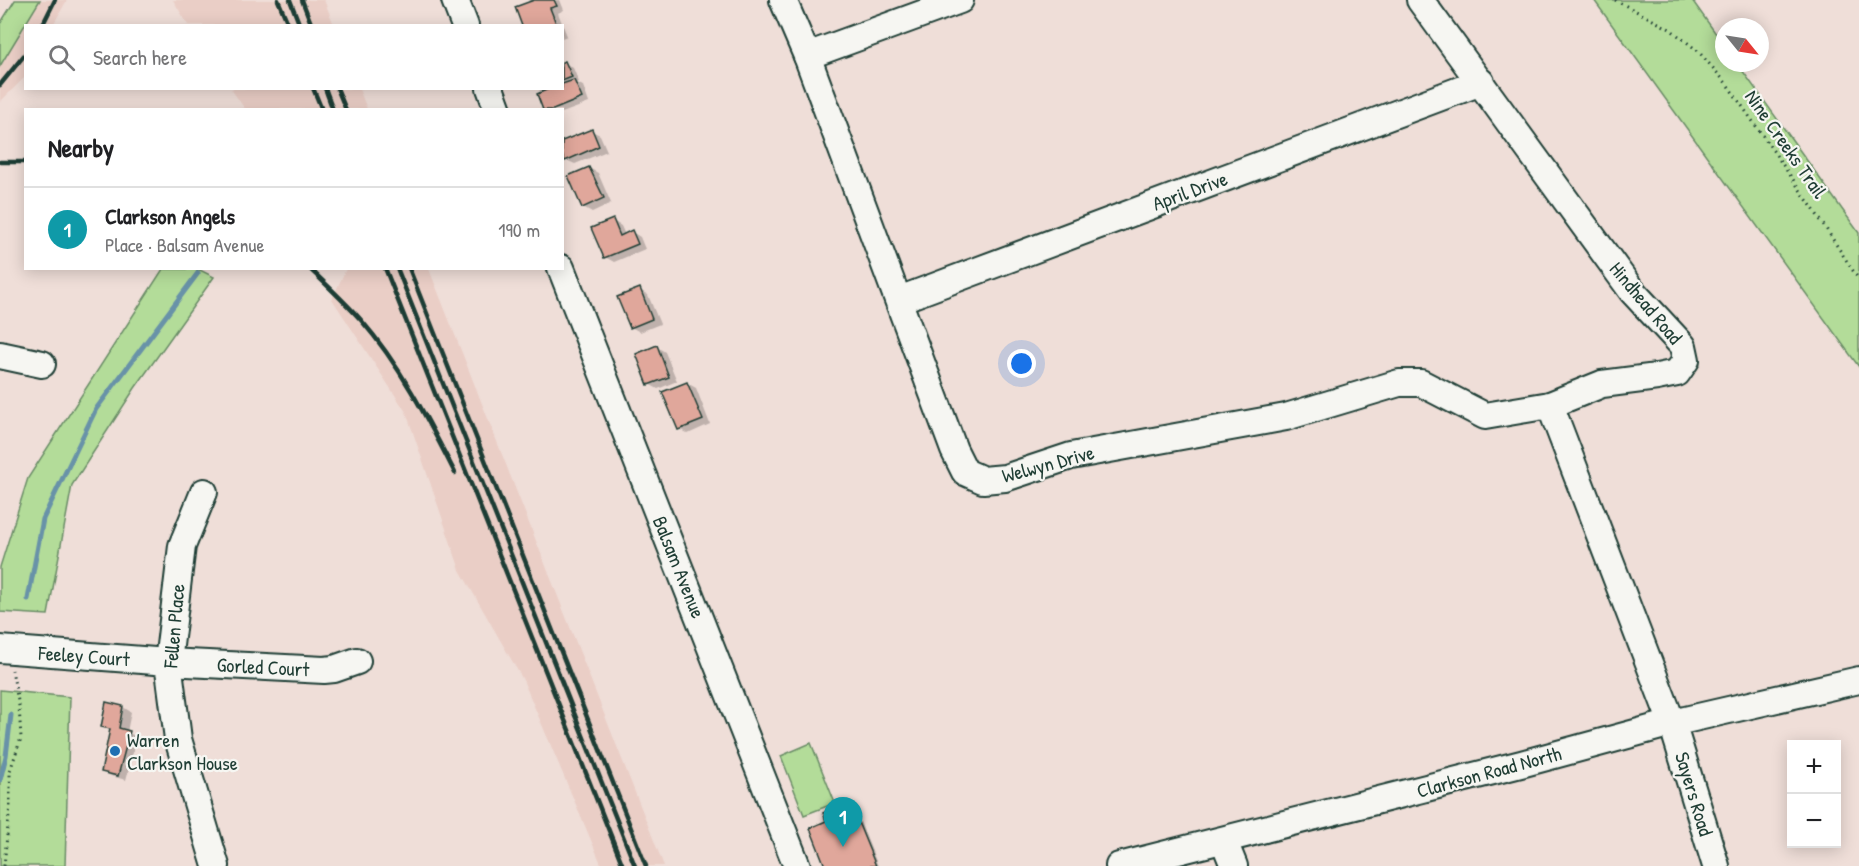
<!DOCTYPE html>
<meta charset="utf-8">
<style>
:root{--surface:#fff;--page:#f2f2f2;--text:#202124;--muted:#757577;--line:#e0e0e0;--accent:#111827}
body{margin:0;font-family:"Patrick Hand",sans-serif;background:var(--page);color:var(--text)}
.controls{position:absolute;right:18px;bottom:18px;display:grid;overflow:hidden;border-radius:0px;box-shadow:0 3px 15px #0003}
.controls button{width:54px;height:54px;display:grid;place-items:center;padding:0;border:0;border-bottom:2px solid var(--line);background:var(--surface);color:var(--text);font:30px sans-serif}
.compass{position:absolute;left:1715px;top:18px;width:54px;height:54px;border-radius:50%;background:var(--surface);box-shadow:0 3px 15px #0003;rotate:120deg}
.you{position:absolute;left:1022px;top:364px;width:21px;height:21px;margin:-15px;border:4px solid #fff;border-radius:50%;background:#1a73e8;box-shadow:0 0 0 9px #1a73e833}
.badge{display:grid;place-items:center;width:39px;height:39px;border-radius:50%;background:var(--accent);color:#fff;font-size:20px;font-weight:700}
.pin{position:absolute;translate:-50% -50px;filter:drop-shadow(0 2px 3px #0008)}
.pin::after{content:'';position:absolute;top:32px;width:21px;height:18px;background:inherit;clip-path:polygon(0 0,100% 0,50% 100%)}
.list{margin:0;padding:0;list-style:none}
h2{display:flex;justify-content:space-between;align-items:center;height:78px;margin:0;padding:0 24px;font-size:26px}
h2 small{font-size:20px;font-weight:400;color:var(--muted)}
.list li{display:grid;grid-template-columns:39px 1fr auto;gap:18px;align-items:center;box-sizing:border-box;height:84px;padding:0 24px;border-top:2px solid var(--line)}
.list b{display:block;font-size:22px;white-space:nowrap}
.list p{margin:0;font-size:20px;white-space:nowrap;color:var(--muted)}
.list em{font-size:20px;font-style:normal;color:var(--muted)}
.icon{flex:none;width:33px;height:33px;fill:none;stroke:currentColor;stroke-width:2;stroke-linecap:round;stroke-linejoin:round}
.map{position:relative;flex:none;width:1859px;height:866px;overflow:hidden}
.search{position:absolute;background:var(--surface);box-shadow:0 3px 15px #0003;left:24px;top:24px;width:540px;height:66px;display:flex;align-items:center;gap:15px;box-sizing:border-box;padding:0 21px;border-radius:0px;color:var(--muted);font-size:22px}
.panel{position:absolute;background:var(--surface);box-shadow:0 3px 15px #0003;left:24px;top:108px;width:540px;height:162px;border-radius:0px}
.map>svg:first-child{display:block}
.built{fill:#eacec6}
.green{fill:#b3dc99;stroke:#698c66;stroke-width:1.5}
.shadow{fill:#0003}
.lines{fill:none;stroke-linecap:round;stroke-linejoin:round}
.stream{stroke:#6892a8;stroke-width:5}
.building{fill:#e0a79b;stroke:#1f3d34;stroke-width:1.5}
.minor-casing{stroke:#1f3d34;stroke-width:30}
.path{stroke:#1f3d34;stroke-width:3;stroke-dasharray:1.5 4.5;stroke-linecap:butt}
.minor{stroke:#f6f6f2;stroke-width:26}
.rail{stroke:#1f3d34;stroke-width:4.5}
.poi-dot{fill:#1f6fb2;stroke:#f6f6f2;stroke-width:2}
.labels{text-anchor:middle;stroke-width:4.5;stroke-linejoin:round;paint-order:stroke}
.street-label{font-size:20px;fill:#1f3d34;stroke:#f6f6f2}
.poi-label{font-size:20px;fill:#1f3d34;stroke:#f6f6f2;text-anchor:start}
</style>
<div class="map">
<svg width="1859" height="866" viewBox="0 0 1859 866">
<rect width="100%" height="100%" fill="#efded8"/>
<filter id="ink" filterUnits="userSpaceOnUse"><feTurbulence type="fractalNoise" baseFrequency=".0167" numOctaves="2"/><feDisplacementMap in="SourceGraphic" scale="12" xChannelSelector="R" yChannelSelector="G"/><feConvolveMatrix kernelMatrix="1 2 1 2 8 2 1 2 1" color-interpolation-filters="sRGB"/></filter>
<g filter="url(#ink)">
<g class="built">
<polygon points="40,0 67,0 53,25 26,26 25,77 0,102 0,66"/>
<polygon points="173,0 324,0 334,25 188,25"/>
<polygon points="231,89 359,89 367,109 245,109"/>
<polygon points="346,269 429,269 664,866 602,866 523,680 460,570 406,412 332,299"/>
</g>
<g class="green">
<polygon points="15,0 40,0 0,66 0,24"/>
<polygon points="1594,0 1692,0 1724,45 1724,63 1737,63 1859,233 1859,367"/>
<polygon points="163,269 198,269 214,277 135,388 72,485 48,615 0,612 0,567 28,478"/>
<polygon points="0,690 70,697 65,866 0,866"/>
<polygon points="811,743 835,803 804,815 781,756"/>
</g>
<g class="shadow">
<polygon points="538,0 560,0 564,10 558,13 567,36 562,38 562,26 524,26"/>
<polygon points="565,63 573,68 579,82 577,83 583,86 589,103 562,113 562,110 545,110 543,93 537,88 562,88 562,64"/>
<polygon points="592,131 600,135 607,151 575,164 566,160"/>
<polygon points="589,168 598,173 611,203 592,212 583,207"/>
<polygon points="613,221 621,226 625,235 632,232 640,237 645,249 614,262 605,257"/>
<polygon points="640,290 648,295 660,324 640,332 631,327"/>
<polygon points="657,347 665,352 677,381 658,389 649,384"/>
<polygon points="687,383 696,388 710,424 688,434 679,429"/>
<polygon points="107,704 123,707 131,712 127,732 137,737 126,780 111,776 102,771 112,731 103,726"/>
<polygon points="846,804 850,807 852,812 857,814 878,866 827,866 828,822"/>
</g>
<g class="lines">
<g class="stream">
<polyline points="28,599 43,519 96,409 198,273"/>
<polyline points="0,780 6,756 11,715"/>
</g>
</g>
<g class="building">
<polygon points="534,0 554,0 557,6 550,8 557,26 522,26 515,7"/>
<polygon points="565,61 572,77 562,81 562,62"/>
<polygon points="574,80 582,98 553,110 543,110 537,94 551,88 562,88 562,84"/>
<polygon points="592,129 599,146 565,161 562,154 562,141"/>
<polygon points="589,167 604,198 582,208 568,176"/>
<polygon points="613,219 620,236 632,230 638,244 604,258 591,228"/>
<polygon points="640,288 652,319 630,328 617,297"/>
<polygon points="657,345 669,377 648,385 636,354"/>
<polygon points="687,382 703,420 678,430 662,392"/>
<polygon points="106,702 123,706 119,728 130,731 118,776 101,772 110,729 101,727"/>
<polygon points="846,803 850,811 853,810 876,866 825,866 810,828 826,821 823,813"/>
</g>
<g class="lines">
<g class="minor-casing">
<g id="minor">
<polyline points="455,0 465,26"/>
<polyline points="783,0 807,56 954,450 965,472 983,480 1005,478 1071,456 1286,417 1399,383 1421,383 1485,416 1550,405 1602,384 1657,377 1677,373 1686,360 1683,346 1632,291 1420,0"/>
<polyline points="807,56 960,0"/>
<polyline points="490,88 498,110"/>
<polyline points="561,268 797,866"/>
<polyline points="899,300 1481,82"/>
<polyline points="0,355 42,364"/>
<polyline points="1550,405 1672,723 1716,866"/>
<polyline points="204,492 182,546 168,662 178,739 216,866"/>
<polyline points="0,649 168,662 324,670 334,669 357,661"/>
<polyline points="1224,841 1234,866"/>
<polyline points="1119,866 1521,764 1672,723 1859,680"/>
</g>
</g>
<g class="path">
<polyline points="1615,0 1670,29 1698,51 1727,84 1814,210 1859,280"/>
<polyline points="4,866 10,805 10,771 21,738 19,706 12,670"/>
</g>
<use href="#minor" class="minor"/>
<g class="rail">
<polyline points="278,0 289,26"/>
<polyline points="290,0 300,26"/>
<polyline points="302,0 312,26"/>
<polyline points="42,26 55,0"/>
<polyline points="0,85 26,53"/>
<polyline points="313,88 322,110"/>
<polyline points="325,88 333,110"/>
<polyline points="337,88 346,110"/>
<polyline points="0,162 26,162"/>
<path d="M 309,268 C 327,285 345,302 361,320 C 401,366 428,420 455,473"/>
<polyline points="385,268 623,866"/>
<polyline points="397,268 635,866"/>
<polyline points="409,268 646,866"/>
</g>
</g>
</g>
<circle class="poi-dot" cx="115" cy="751" r="6"/>
<g class="labels">
<g class="street-label">
<text transform="translate(1786 144) rotate(55)" y="7">Nine Creeks Trail</text>
<text transform="translate(1190 191) rotate(-20)" y="7">April Drive</text>
<text transform="translate(1646 303) rotate(50)" y="7">Hindhead Road</text>
<text transform="translate(1048 464) rotate(-15)" y="7">Welwyn Drive</text>
<text transform="translate(679 567) rotate(68)" y="7">Balsam Avenue</text>
<text transform="translate(174 626) rotate(-85)" y="7">Fellen Place</text>
<text transform="translate(84 656) rotate(4)" y="7">Feeley Court</text>
<text transform="translate(263 667) rotate(3)" y="7">Gorled Court</text>
<text transform="translate(1489 772) rotate(-15)" y="7">Clarkson Road North</text>
<text transform="translate(1694 794) rotate(73)" y="7">Sayers Road</text>
</g>
<g class="poi-label">
<text x="127" y="747">Warren<tspan x="127" dy="23">Clarkson House</tspan></text>
</g>
</g>
</svg>
<div class="controls">
<button>+</button>
<button>−</button>
</div>
<svg class="compass" viewBox="-18 -18 36 36"><path d="M0-13l5 13h-10z" fill="#e53935"/><path d="M0 13l5-13h-10z" fill="#757577"/></svg>
<div class="you"></div>
<div class="pin badge" style="left:843px;top:847px;background:#0f9aa8">1</div>
<div class="search"><svg class="icon" aria-label="search" viewBox="0 0 24 24"><circle cx="10" cy="10" r="6"/><path d="M15 15l6 6"/></svg>Search here</div>
<section class="panel">
<h2>Nearby<small></small></h2>
<ul class="list">
<li><span class="badge" style="background:#0f9aa8">1</span><div><b>Clarkson Angels</b><p>Place · Balsam Avenue</p></div><em>190 m</em></li>
</ul>
</section>
</div>
